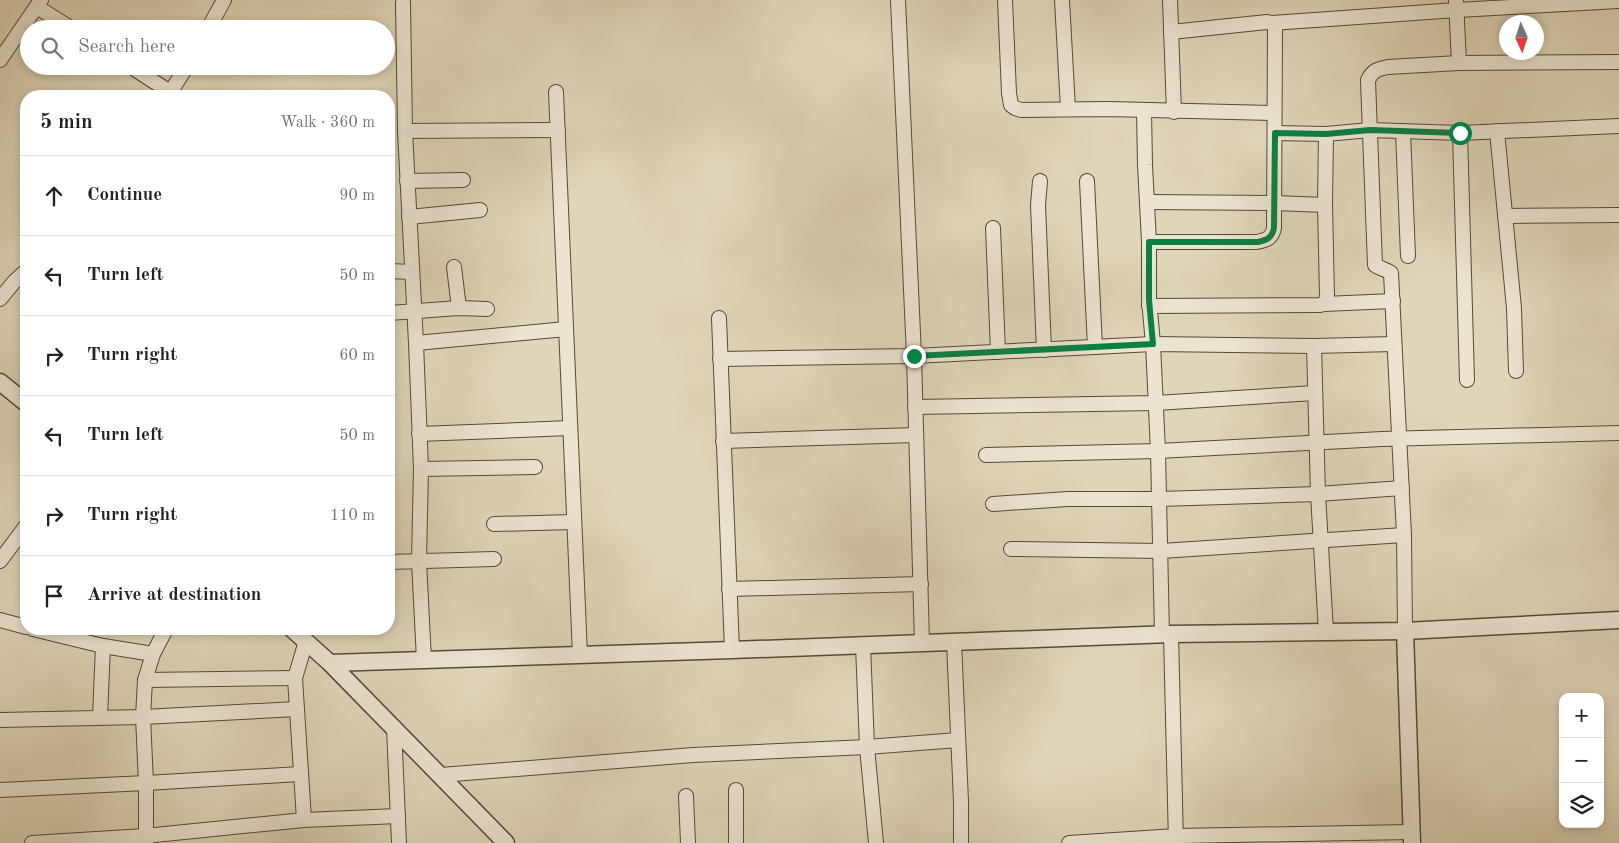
<!DOCTYPE html>
<meta charset="utf-8">
<style>
:root{--surface:#fff;--page:#f2f2f2;--text:#222;--muted:#767676;--line:#e0e0e0}
body{margin:0;font-family:"Old Standard TT",serif;background:var(--page);color:var(--text)}
.controls{position:absolute;right:15px;bottom:15px;display:grid;overflow:hidden;border-radius:10px;box-shadow:0 2px 8px #0003}
.controls button{width:45px;height:45px;display:grid;place-items:center;padding:0;border:0;border-bottom:1px solid var(--line);background:var(--surface);color:var(--text);font:25px sans-serif}
.compass{position:absolute;left:1499px;top:15px;width:45px;height:45px;border-radius:50%;background:var(--surface);box-shadow:0 2px 8px #0003;rotate:177deg}
.stop{position:absolute;width:15px;height:15px;margin:-11px;border:4px solid #0b8043;border-radius:50%;background:#fff}
.stop.end{background:#0b8043;border-color:#fff;box-shadow:0 1px 5px #0008}
.list{margin:0;padding:0;list-style:none}
h2{display:flex;justify-content:space-between;align-items:center;height:65px;margin:0;padding:0 20px;font-size:21px}
h2 small{font-size:16px;font-weight:400;color:var(--muted)}
.list li{display:grid;grid-template-columns:32px 1fr auto;gap:15px;align-items:center;box-sizing:border-box;height:80px;padding:0 20px;border-top:1px solid var(--line)}
.list b{display:block;font-size:19px;white-space:nowrap}
.list em{font-size:16px;font-style:normal;color:var(--muted)}
.icon{flex:none;width:28px;height:28px;fill:none;stroke:currentColor;stroke-width:2;stroke-linecap:round;stroke-linejoin:round}
.map{position:relative;flex:none;width:1619px;height:843px;overflow:hidden}
.search{position:absolute;background:var(--surface);box-shadow:0 2px 8px #0003;left:20px;top:20px;width:375px;height:55px;display:flex;align-items:center;gap:12px;box-sizing:border-box;padding:0 18px;border-radius:28px;color:var(--muted);font-size:19px}
.panel{position:absolute;background:var(--surface);box-shadow:0 2px 8px #0003;left:20px;top:90px;width:375px;height:545px;border-radius:20px}
.map>svg:first-child{display:block}
.lines{fill:none;stroke-linecap:round;stroke-linejoin:round}
.minor-casing{stroke:#584a37;stroke-width:16}
.tertiary-casing{stroke:#584a37;stroke-width:19}
.minor{stroke:#eae4d1;stroke-width:14}
.tertiary{stroke:#eae4d1;stroke-width:16}
.route{stroke:#0b8043;stroke-width:6}
</style>
<div class="map">
<svg width="1619" height="843" viewBox="0 0 1619 843">
<rect width="100%" height="100%" fill="#dfd5b8"/>
<filter id="stains"><feTurbulence type="fractalNoise" baseFrequency=".004" numOctaves="4"/><feColorMatrix values="0 0 0 0 .2 0 0 0 0 .09 0 0 0 0 .02 0 0 0 .5 -.17"/></filter>
<radialGradient id="worn" r=".72"><stop offset=".6" stop-color="#630" stop-opacity="0"/><stop offset="1" stop-color="#630" stop-opacity=".3"/></radialGradient>
<g class="lines">
<g class="minor-casing">
<g id="minor">
<polyline points="898,0 914,356 922,643"/>
<polyline points="1005,0 1009,93 1011,105 1015,108 1021,110 1108,109 1274,113"/>
<polyline points="1062,0 1068,109"/>
<polyline points="1170,0 1174,112"/>
<polyline points="1456,0 1459,63"/>
<polyline points="403,3 405,131"/>
<polyline points="37,7 72,29"/>
<polyline points="1272,23 1457,10 1619,1"/>
<polyline points="208,29 224,0"/>
<polyline points="0,60 41,0"/>
<polyline points="130,66 170,92"/>
<polyline points="556,92 580,655"/>
<polyline points="168,96 187,66"/>
<polyline points="1144,110 1145,165 1149,242 1149,300 1153,344 1158,451 1162,635"/>
<polyline points="1403,131 1408,256"/>
<polyline points="1497,131 1514,308 1516,371"/>
<polyline points="1275,133 1326,134 1370,130 1460,133 1619,126"/>
<polyline points="1460,133 1467,380"/>
<polyline points="407,181 463,180"/>
<polyline points="1040,181 1038,205 1044,350"/>
<polyline points="1087,181 1095,347"/>
<polyline points="1147,202 1275,203 1325,205"/>
<polyline points="1505,216 1619,215"/>
<polyline points="409,217 480,210"/>
<polyline points="993,228 998,352"/>
<path d="M 1149,242 L 1257,242 C 1267,240 1272,238 1274,228 L 1275,27 L 1272,23 L 1267,22 L 1171,32"/>
<polyline points="454,267 459,308"/>
<polyline points="389,271 412,272"/>
<polyline points="0,299 14,282 26,271"/>
<polyline points="1324,304 1393,301"/>
<path d="M 1149,306 L 1320,305 C 1325,304 1326,301 1327,296 L 1325,205 L 1326,134"/>
<polyline points="389,313 459,308 487,309"/>
<polyline points="719,318 732,650"/>
<polyline points="416,343 566,329"/>
<polyline points="1314,346 1318,494 1326,632"/>
<polyline points="720,359 914,356 1153,344 1314,346 1394,344"/>
<polyline points="915,407 1156,403 1315,393"/>
<polyline points="419,434 570,428"/>
<polyline points="723,441 916,435"/>
<polyline points="986,455 1158,451 1382,439 1619,433"/>
<polyline points="421,469 535,467"/>
<polyline points="993,504 1068,499 1160,499 1318,494 1402,488"/>
<polyline points="494,524 574,522"/>
<polyline points="1011,549 1161,551 1404,535"/>
<polyline points="0,561 26,526"/>
<polyline points="389,562 494,559"/>
<polyline points="729,589 921,584"/>
<polyline points="0,620 26,627"/>
<polyline points="33,629 103,646 153,654"/>
<path d="M 1405,631 L 1404,535 L 1391,273 C 1386,269 1380,269 1375,265 L 1368,80 C 1373,70 1378,69 1388,67 L 1459,63 L 1619,62"/>
<polyline points="1171,634 1176,843"/>
<polyline points="954,642 961,802 961,843"/>
<polyline points="863,645 867,747 876,843"/>
<polyline points="424,660 419,561 421,469 416,343 405,131 558,130"/>
<polyline points="145,680 295,678"/>
<polyline points="100,717 103,646"/>
<polyline points="0,720 143,717 297,709"/>
<polyline points="394,727 399,843"/>
<polyline points="441,775 693,755 867,747 958,740"/>
<polyline points="0,790 146,783 300,774"/>
<polyline points="736,790 736,843"/>
<polyline points="686,796 688,843"/>
<polyline points="304,820 295,678 306,641"/>
<polyline points="32,843 145,836 304,820 398,816"/>
<polyline points="146,843 146,783 143,717 145,680 153,654 166,629"/>
<polyline points="1069,843 1176,836 1411,832"/>
</g>
</g>
<g class="tertiary-casing">
<g id="tertiary">
<polyline points="0,382 26,403"/>
<polyline points="292,629 330,663 506,843"/>
<polyline points="1405,631 1412,843"/>
<polyline points="330,663 732,650 1171,634 1405,631 1619,620"/>
</g>
</g>
<use href="#minor" class="minor"/>
<use href="#tertiary" class="tertiary"/>
</g>
<g class="lines">
<path class="route" d="M 914,356 L 1153,344 L 1149,300 L 1149,242 L 1258,242 C 1267,240 1272,238 1274,228 L 1275,133 L 1326,134 L 1370,130 L 1460,133"/>
</g>
<rect width="100%" height="100%" filter="url(#stains)"/>
<rect width="100%" height="100%" fill="url(#worn)"/>
</svg>
<div class="controls">
<button>+</button>
<button>−</button>
<button><svg class="icon" aria-label="layers" viewBox="0 0 24 24"><path d="M12 4l9 5-9 5-9-5zM3 14l9 5 9-5"/></svg></button>
</div>
<svg class="compass" viewBox="-18 -18 36 36"><path d="M0-13l5 13h-10z" fill="#e53935"/><path d="M0 13l5-13h-10z" fill="#767676"/></svg>
<div class="stop" style="left:1460px;top:133px"></div>
<div class="stop end" style="left:914px;top:356px"></div>
<div class="search"><svg class="icon" aria-label="search" viewBox="0 0 24 24"><circle cx="10" cy="10" r="6"/><path d="M15 15l6 6"/></svg>Search here</div>
<section class="panel">
<h2>5 min<small>Walk · 360 m</small></h2>
<ul class="list">
<li><svg class="icon" aria-label="ahead" viewBox="0 0 24 24"><path d="M12 20V5M6 11l6-6 6 6"/></svg><div><b>Continue</b></div><em>90 m</em></li>
<li><svg class="icon" aria-label="left" viewBox="0 0 24 24"><path d="M17 20v-9H6M10 6l-5 5 5 5"/></svg><div><b>Turn left</b></div><em>50 m</em></li>
<li><svg class="icon" aria-label="right" viewBox="0 0 24 24"><path d="M7 20v-9h11M14 6l5 5-5 5"/></svg><div><b>Turn right</b></div><em>60 m</em></li>
<li><svg class="icon" aria-label="left" viewBox="0 0 24 24"><path d="M17 20v-9H6M10 6l-5 5 5 5"/></svg><div><b>Turn left</b></div><em>50 m</em></li>
<li><svg class="icon" aria-label="right" viewBox="0 0 24 24"><path d="M7 20v-9h11M14 6l5 5-5 5"/></svg><div><b>Turn right</b></div><em>110 m</em></li>
<li><svg class="icon" aria-label="arrive" viewBox="0 0 24 24"><path d="M6 21V4h12l-3 4 3 4H6"/></svg><div><b>Arrive at destination</b></div></li>
</ul>
</section>
</div>
